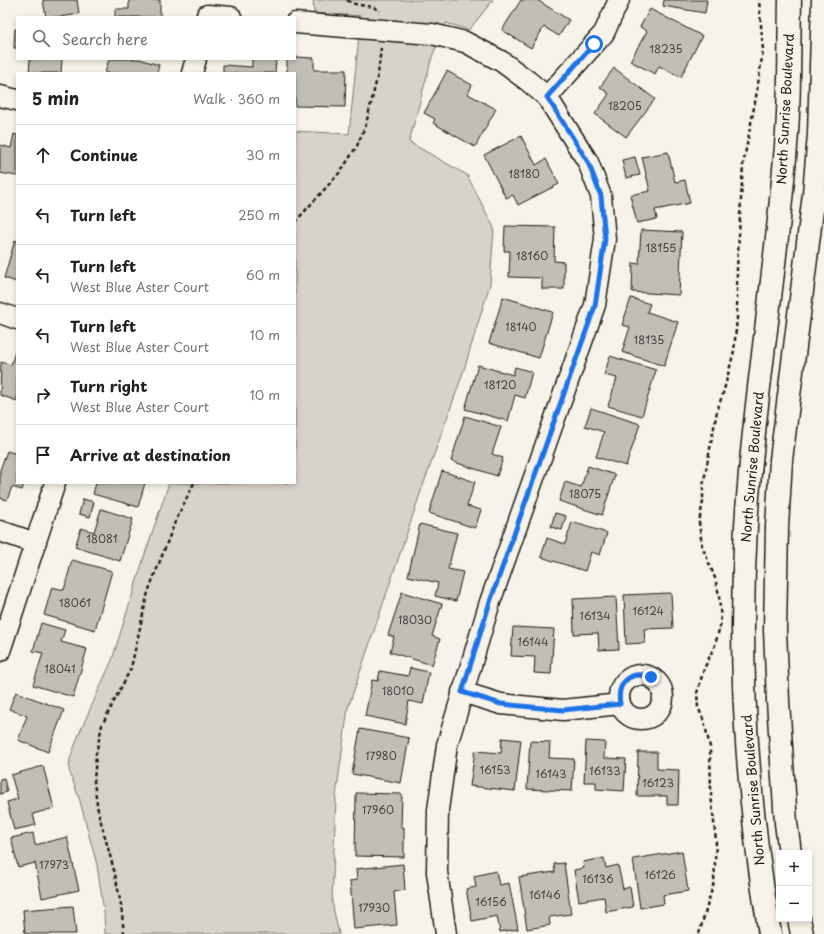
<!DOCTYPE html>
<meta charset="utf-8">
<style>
:root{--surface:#fff;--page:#f6f6f6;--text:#222;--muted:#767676;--line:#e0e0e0}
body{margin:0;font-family:"Playpen Sans",sans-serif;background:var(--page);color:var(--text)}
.controls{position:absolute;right:12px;bottom:12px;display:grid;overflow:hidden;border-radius:0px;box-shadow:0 2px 6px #0003}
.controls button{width:36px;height:36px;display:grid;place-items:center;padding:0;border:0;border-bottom:1px solid var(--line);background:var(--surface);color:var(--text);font:20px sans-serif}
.stop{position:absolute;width:12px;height:12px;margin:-9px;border:3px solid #1a73e8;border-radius:50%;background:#fff}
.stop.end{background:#1a73e8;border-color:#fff;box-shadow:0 1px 4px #0008}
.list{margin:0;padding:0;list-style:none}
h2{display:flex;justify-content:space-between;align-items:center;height:52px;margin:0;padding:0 16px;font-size:17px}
h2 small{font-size:13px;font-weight:400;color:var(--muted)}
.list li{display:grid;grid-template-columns:26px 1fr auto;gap:12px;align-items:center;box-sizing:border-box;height:60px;padding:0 16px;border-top:1px solid var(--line)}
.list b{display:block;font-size:15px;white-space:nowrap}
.list p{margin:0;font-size:13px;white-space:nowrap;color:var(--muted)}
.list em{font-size:13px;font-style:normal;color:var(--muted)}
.icon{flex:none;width:22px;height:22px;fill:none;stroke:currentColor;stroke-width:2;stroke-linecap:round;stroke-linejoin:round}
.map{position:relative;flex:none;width:824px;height:934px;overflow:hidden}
.search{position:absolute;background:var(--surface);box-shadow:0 2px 6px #0003;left:16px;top:16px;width:280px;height:44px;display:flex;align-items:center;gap:10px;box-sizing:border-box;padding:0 14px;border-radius:0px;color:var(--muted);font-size:15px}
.panel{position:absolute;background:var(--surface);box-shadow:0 2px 6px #0003;left:16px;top:72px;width:280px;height:412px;border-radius:0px}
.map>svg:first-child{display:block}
.green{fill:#d7d3cb;stroke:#7a7874}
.building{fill:#c0beb5;stroke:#1c1c1c}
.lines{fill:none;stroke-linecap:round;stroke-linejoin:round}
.street-casing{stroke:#1c1c1c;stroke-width:23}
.secondary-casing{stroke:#1c1c1c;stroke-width:25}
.path{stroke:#1c1c1c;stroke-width:2.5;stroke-dasharray:4 3;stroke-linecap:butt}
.street{stroke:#f7f3e8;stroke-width:20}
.secondary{stroke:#f7f3e8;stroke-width:22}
.route{stroke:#1a73e8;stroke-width:5}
.labels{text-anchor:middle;stroke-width:4;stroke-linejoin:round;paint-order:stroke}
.number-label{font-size:11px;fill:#454442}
.street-label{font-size:13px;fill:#1c1c1c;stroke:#f7f3e8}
</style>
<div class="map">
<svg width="824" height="934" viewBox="0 0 824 934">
<rect width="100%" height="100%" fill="#f7f3e8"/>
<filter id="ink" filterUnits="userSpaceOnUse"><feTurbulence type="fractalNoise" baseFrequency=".025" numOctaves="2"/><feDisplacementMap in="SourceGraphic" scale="8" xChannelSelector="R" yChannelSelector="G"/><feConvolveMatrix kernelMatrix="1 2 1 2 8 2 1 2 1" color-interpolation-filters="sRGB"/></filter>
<g filter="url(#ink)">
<polygon class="green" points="313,0 493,0 469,30 446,23 432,57 409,142 467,175 494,228 490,284 462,376 420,494 348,708 336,796 332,902 339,934 105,934 104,912 97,865 80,801 69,770 70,759 79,734 112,660 145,554 169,483 295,483 295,131 349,134 361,16 314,13"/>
<g class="building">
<polygon points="43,0 77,0 79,14 60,17 46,17"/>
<polygon points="129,0 160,0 160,17 115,17 115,9 129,9"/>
<polygon points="521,0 537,0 569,20 559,36 544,27 531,48 502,30"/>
<polygon points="664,0 707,0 705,13 663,6"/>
<polygon points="650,9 702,36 681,77 659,66 655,74 630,61 647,31 640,27"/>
<polygon points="15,29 17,29 17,48 14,48"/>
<polygon points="295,57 314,58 314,70 346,70 345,107 295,106 295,73 287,73 287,59 295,59"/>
<polygon points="30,59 62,59 61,73 29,73"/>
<polygon points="109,59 139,59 159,65 157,73 105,73"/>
<polygon points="252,59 276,59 275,73 223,73 223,65 252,67"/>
<polygon points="614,68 655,99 626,137 595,114 609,94 600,87"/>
<polygon points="447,71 472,85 468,94 496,109 475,147 433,123 435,119 424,113"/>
<polygon points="14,134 17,135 17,176 0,173 0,145 11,148"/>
<polygon points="521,136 536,165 546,159 559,184 518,205 513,195 506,198 484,155"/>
<polygon points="668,152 675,182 685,180 690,203 655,210 657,219 637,223 630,195 650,191 642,157"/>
<polygon points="635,157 640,175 626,178 622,160"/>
<polygon points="505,226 555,227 554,261 564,262 564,289 542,289 542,278 509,277 510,251 504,251"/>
<polygon points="641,230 682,232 679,295 632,292 633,263 639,264"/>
<polygon points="15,240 17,241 17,282 4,278"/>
<polygon points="503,297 553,312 539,358 489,343"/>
<polygon points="631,298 650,304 647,312 678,322 664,366 622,352 630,327 622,325"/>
<polygon points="15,352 17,353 17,401 0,395 1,362 11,365"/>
<polygon points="610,356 656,370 642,416 608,406 617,378 604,375"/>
<polygon points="478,365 513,375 515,367 532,372 525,398 515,395 508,421 465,409"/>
<polygon points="591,408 640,424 626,466 596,457 604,432 585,426"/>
<polygon points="465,416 501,427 492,454 503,458 497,476 451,461"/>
<polygon points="7,451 17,454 17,483 24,483 22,490 12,487 7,500 0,498 0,470"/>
<polygon points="588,466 615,475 602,515 559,501 565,482 581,487"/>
<polygon points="442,471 475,482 467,506 481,510 475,528 429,513"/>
<polygon points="96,483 145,483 138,507 93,494"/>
<polygon points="83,499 94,502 90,517 79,514"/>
<polygon points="101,509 133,519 120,561 75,547 81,528 94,532"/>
<polygon points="555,513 566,516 562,530 551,527"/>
<polygon points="572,522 607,533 600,555 591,552 585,571 541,557 547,538 565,544"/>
<polygon points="420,524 457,533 448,569 463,572 456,601 435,596 438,583 408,576"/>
<polygon points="72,560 112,571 95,630 44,615 52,587 64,590"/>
<polygon points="402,592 442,604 432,636 440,639 432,665 390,652 394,637 388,635"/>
<polygon points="671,593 673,628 644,629 645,643 626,644 624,595"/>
<polygon points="616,597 619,649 599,650 598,633 574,634 573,599"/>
<polygon points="41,623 65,630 61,642 87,649 73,697 33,685 43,653 33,651"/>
<polygon points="513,627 554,629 551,674 534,673 535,657 511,656"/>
<polygon points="410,668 429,672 423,704 409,701 405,724 365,716 372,680 378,681 380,671 408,676"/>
<polygon points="16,692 64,710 48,752 18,740 27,716 9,709"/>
<polygon points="360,729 409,738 401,783 352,774"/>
<polygon points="502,738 521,740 515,791 470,786 475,751 501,753"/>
<polygon points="530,741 550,742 549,758 574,759 572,791 527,789"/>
<polygon points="586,741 605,742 604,758 626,759 624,791 596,789 596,782 584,782"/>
<polygon points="638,752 657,752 657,769 679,770 678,805 667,805 667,796 637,796"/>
<polygon points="43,766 54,808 33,814 36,825 14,830 7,802 18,799 11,775"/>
<polygon points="4,778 7,792 0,794 0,779"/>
<polygon points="356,793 402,794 401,827 404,827 404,857 355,856"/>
<polygon points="33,833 35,845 67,837 79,890 42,898 35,863 18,867 11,838"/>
<polygon points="682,851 688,891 663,895 664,904 640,908 633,859"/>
<polygon points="604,858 606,868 618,865 623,889 630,887 633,907 606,912 604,897 579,901 574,870 584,868 583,862"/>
<polygon points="564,863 571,914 549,917 550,925 527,929 519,877 555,872 554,864"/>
<polygon points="403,864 405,890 394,892 397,925 354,929 350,881 357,880 356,869"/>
<polygon points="496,871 499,885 509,883 518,929 500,932 497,916 472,921 466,889 476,887 474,876"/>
<polygon points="73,906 76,934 25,934 23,910"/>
</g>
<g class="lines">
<g class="street-casing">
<g id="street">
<polyline points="207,15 231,17"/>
<polyline points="295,23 432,34 465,42 501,61 528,81 547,97 588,162 601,196 605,239 595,305 490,602 447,745 438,810 437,872 446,934"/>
<polyline points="192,73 196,59"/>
<polyline points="0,96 17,100"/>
<polyline points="547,97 604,33 619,0"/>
<polyline points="0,313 17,319"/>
<polyline points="0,531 35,543"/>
<polyline points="0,651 55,483"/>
<circle cx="641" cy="697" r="22"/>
<polyline points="462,692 501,704 563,710 620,704"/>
</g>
</g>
<g class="secondary-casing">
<g id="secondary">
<polyline points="790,853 786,823 778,701 775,630 777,527 781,460 814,194 819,134 823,0"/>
<polyline points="799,919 802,934"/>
<path d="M 770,934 C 747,801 738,660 746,526 C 754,394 778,264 787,132 C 790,88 789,44 790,0"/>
</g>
</g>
<g class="path">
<path d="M 347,0 C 357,8 370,3 380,11"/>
<polyline points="295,222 341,171 357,146 366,124 378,74 381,48"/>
<polyline points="124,934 121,905 115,874 98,811 94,782 96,754 102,725 131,668 148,592 175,522 194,483"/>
<polyline points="699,934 714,882 716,841 711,794 710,747 704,721 698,707 697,693 704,669 715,645 721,622 719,595 715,578 702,546 699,522 703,502 703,486 717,411 724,390 734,351 737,318 737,268 743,165 756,97 763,50 759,0"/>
</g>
<use href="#street" class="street"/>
<use href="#secondary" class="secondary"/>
</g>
</g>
<g class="lines" filter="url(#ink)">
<path class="route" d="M 594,44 L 547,97 L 588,162 L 601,196 L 605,239 L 595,306 L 490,602 L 462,692 L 501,704 L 563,710 L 620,704 C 616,682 631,670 651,677"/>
</g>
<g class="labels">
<g class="number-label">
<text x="666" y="53">18235</text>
<text x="625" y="110">18205</text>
<text x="524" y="178">18180</text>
<text x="661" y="252">18155</text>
<text x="532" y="260">18160</text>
<text x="521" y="331">18140</text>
<text x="649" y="344">18135</text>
<text x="500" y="389">18120</text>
<text x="585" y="498">18075</text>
<text x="102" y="543">18081</text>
<text x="75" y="607">18061</text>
<text x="648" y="615">16124</text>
<text x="595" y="620">16134</text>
<text x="415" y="624">18030</text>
<text x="533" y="646">16144</text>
<text x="60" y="673">18041</text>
<text x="398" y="695">18010</text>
<text x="381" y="760">17980</text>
<text x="495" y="774">16153</text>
<text x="605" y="775">16133</text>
<text x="551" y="778">16143</text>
<text x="658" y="787">16123</text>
<text x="378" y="814">17960</text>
<text x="54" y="869">17973</text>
<text x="660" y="879">16126</text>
<text x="598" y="883">16136</text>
<text x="545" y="899">16146</text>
<text x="491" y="906">16156</text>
<text x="374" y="912">17930</text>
</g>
<g class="street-label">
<text transform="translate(785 109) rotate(-87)" y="5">North Sunrise Boulevard</text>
<text transform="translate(752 467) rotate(-85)" y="5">North Sunrise Boulevard</text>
<text transform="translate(753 790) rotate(-95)" y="5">North Sunrise Boulevard</text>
</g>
</g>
</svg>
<div class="controls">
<button>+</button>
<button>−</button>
</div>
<div class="stop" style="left:594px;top:44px"></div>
<div class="stop end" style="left:651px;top:677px"></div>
<div class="search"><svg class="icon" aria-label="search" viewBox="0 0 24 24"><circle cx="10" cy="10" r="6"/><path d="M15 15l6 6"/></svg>Search here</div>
<section class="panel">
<h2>5 min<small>Walk · 360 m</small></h2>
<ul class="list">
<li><svg class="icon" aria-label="ahead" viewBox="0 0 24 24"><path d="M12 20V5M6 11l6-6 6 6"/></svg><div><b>Continue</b></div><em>30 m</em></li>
<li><svg class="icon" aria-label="left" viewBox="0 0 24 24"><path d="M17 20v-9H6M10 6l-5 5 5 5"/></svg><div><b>Turn left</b></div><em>250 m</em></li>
<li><svg class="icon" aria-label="left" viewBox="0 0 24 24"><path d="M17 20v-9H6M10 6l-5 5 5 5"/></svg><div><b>Turn left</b><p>West Blue Aster Court</p></div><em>60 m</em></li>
<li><svg class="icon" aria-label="left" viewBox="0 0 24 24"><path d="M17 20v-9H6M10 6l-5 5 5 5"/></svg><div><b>Turn left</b><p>West Blue Aster Court</p></div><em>10 m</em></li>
<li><svg class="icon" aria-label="right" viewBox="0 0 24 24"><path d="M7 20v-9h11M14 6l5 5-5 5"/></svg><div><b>Turn right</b><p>West Blue Aster Court</p></div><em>10 m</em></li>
<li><svg class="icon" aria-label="arrive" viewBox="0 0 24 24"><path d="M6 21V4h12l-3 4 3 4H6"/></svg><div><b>Arrive at destination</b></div></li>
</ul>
</section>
</div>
